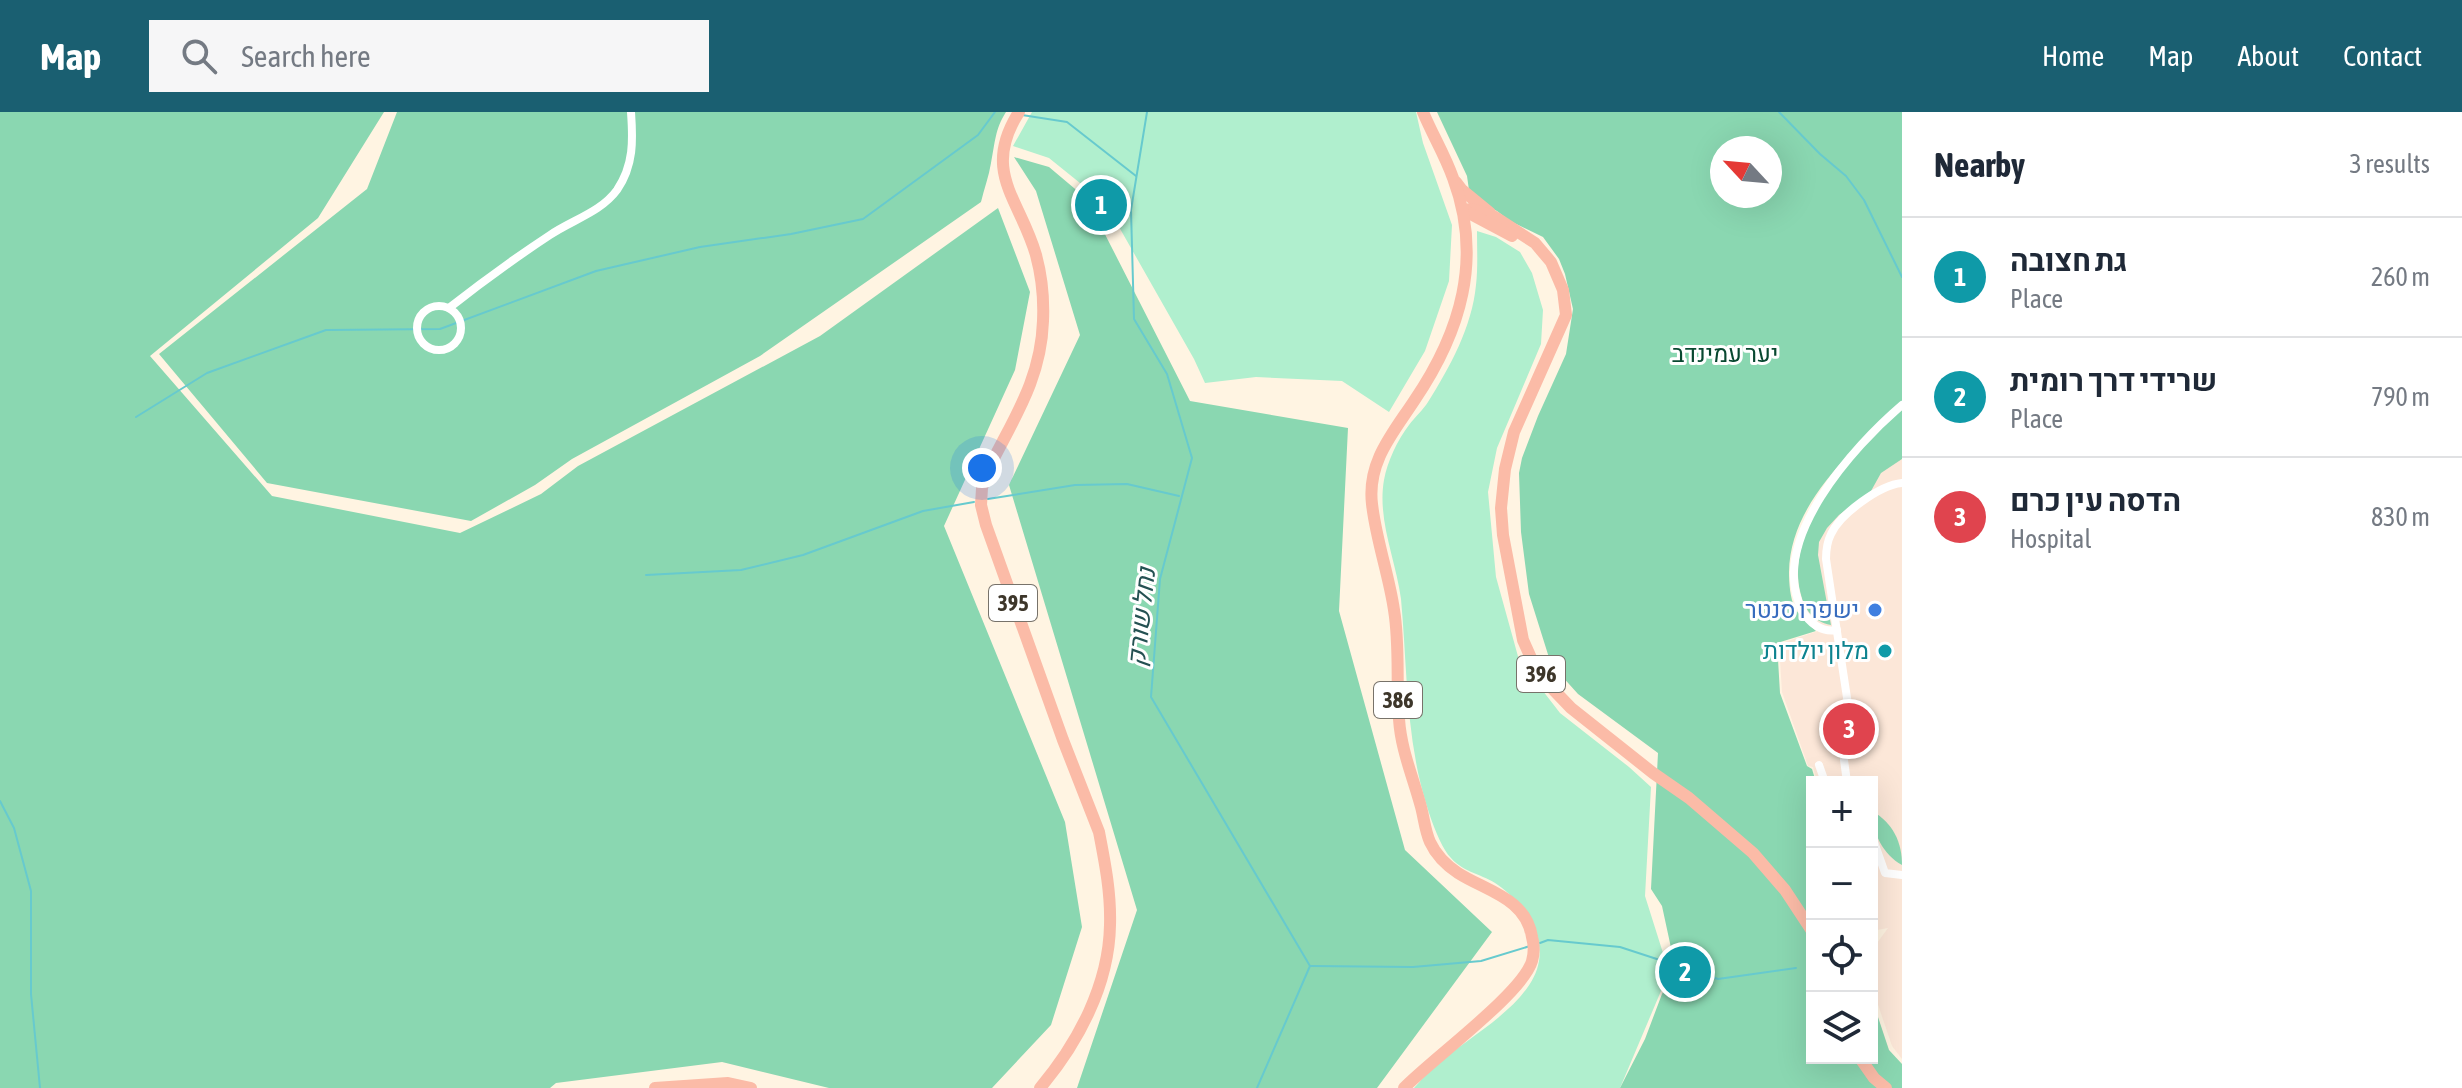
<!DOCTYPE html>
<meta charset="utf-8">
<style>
:root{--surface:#fff;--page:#f6f6f7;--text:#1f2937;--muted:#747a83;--line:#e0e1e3;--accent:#1a5f71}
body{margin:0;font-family:"Asap Condensed",Heebo,sans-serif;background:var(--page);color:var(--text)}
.controls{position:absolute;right:24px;bottom:24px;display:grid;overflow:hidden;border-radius:0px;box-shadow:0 8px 32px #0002}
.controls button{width:72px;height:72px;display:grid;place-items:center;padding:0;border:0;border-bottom:2px solid var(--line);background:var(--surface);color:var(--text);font:40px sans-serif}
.compass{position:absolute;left:1710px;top:24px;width:72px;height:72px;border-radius:50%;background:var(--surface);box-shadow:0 8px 32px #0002;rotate:296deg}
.you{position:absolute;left:982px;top:356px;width:28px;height:28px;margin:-20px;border:6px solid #fff;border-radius:50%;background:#1a73e8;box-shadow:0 0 0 12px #1a73e833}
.badge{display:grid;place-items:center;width:52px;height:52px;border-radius:50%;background:var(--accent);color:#fff;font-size:26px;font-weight:700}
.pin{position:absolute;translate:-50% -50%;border:4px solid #fff;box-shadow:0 2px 8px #0006}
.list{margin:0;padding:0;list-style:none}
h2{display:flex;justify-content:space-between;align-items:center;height:104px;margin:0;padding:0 32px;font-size:34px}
h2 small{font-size:26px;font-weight:400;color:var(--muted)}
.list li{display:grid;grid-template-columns:52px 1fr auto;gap:24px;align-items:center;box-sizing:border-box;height:120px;padding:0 32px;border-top:2px solid var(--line)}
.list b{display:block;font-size:30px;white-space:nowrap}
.list p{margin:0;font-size:26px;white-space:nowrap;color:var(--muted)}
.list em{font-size:26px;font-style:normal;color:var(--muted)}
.icon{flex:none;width:44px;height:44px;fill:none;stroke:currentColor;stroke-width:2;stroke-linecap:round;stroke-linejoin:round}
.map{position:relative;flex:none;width:1902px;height:976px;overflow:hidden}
header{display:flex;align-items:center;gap:48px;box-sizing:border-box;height:112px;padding:0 40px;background:var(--accent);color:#fff}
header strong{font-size:38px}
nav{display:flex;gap:44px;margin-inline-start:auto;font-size:28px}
.search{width:560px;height:72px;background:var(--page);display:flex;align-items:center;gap:20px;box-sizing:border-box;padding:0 28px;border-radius:0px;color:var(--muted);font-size:30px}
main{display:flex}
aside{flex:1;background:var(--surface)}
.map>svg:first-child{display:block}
.medical{fill:#fce7d8}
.green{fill:#b0efce}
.forest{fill:#8ad7b1;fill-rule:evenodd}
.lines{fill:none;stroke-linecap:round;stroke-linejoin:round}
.stream{stroke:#67cace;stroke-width:2}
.street{stroke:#fff;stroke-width:8}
.primary{stroke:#fbbba7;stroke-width:12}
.shop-dot{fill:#3f7fe0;stroke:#fff;stroke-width:3}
.culture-dot{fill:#0f9aa8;stroke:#fff;stroke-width:3}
.labels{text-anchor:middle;stroke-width:6;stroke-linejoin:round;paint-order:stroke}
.shield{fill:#fff;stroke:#77726a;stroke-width:2}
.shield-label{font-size:22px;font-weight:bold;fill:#3d362a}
.park-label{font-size:24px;fill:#084830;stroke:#fff}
.shop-label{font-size:24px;fill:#366cbe;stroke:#fff;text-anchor:end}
.culture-label{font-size:24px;fill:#0d838f;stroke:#fff;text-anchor:end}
.water-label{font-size:26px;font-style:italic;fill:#245152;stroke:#fff}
</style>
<header>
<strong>Map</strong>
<div class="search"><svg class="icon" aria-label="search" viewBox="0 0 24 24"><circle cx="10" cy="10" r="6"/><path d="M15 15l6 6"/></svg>Search here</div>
<nav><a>Home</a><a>Map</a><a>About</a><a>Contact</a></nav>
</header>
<main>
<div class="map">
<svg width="1902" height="976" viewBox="0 0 1902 976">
<rect width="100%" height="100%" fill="#fff4e2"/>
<polygon class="medical" points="1902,293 1902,947 1892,934 1872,875 1872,838 1888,816 1872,819 1872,670 1817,670 1813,655 1808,654 1782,580 1779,532 1818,519 1800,500 1816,388"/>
<g class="green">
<polygon points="1032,0 1416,0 1423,31 1452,113 1449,169 1425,239 1389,300 1342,269 1256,265 1205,271 1194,247 1106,92 1049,46 1013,34"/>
<path d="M 1477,119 L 1496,125 L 1520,140 L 1532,161 L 1543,198 L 1541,232 L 1497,336 L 1488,380 L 1496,465 L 1519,548 L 1560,601 L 1629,655 L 1651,675 L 1645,784 L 1669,860 L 1620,976 L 1414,976 C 1421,969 1427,960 1435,954 C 1466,926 1532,893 1539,849 C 1544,821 1520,788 1498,773 C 1483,762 1464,761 1451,746 C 1435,729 1420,674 1416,650 C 1406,597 1406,541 1401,487 C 1396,448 1377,408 1384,368 C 1387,350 1398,327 1409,313 C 1415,305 1423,298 1428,290 C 1450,255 1472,215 1476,173 C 1478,156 1477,137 1477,119 Z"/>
</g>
<g class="forest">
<polygon points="0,0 384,0 318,106 150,244 272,384 460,421 541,382 578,354 820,224 998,96 1030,180 1015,258 944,414 1065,710 1082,815 1051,913 992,976 829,976 722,950 556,971 550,976 0,976"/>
<path d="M 397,0 L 1006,0 C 995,17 995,31 991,51 C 989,64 984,77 981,90 L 760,244 L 572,347 L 535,373 L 471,409 L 267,371 L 159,242 L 367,77 Z"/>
<path d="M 1437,0 L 1902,0 L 1902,290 C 1856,336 1790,389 1789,460 C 1789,471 1790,486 1795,496 C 1800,505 1809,512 1816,519 L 1777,531 L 1780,581 L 1807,654 L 1812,657 L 1816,670 L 1812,670 L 1812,946 L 1872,946 L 1872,887 L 1889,938 L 1902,952 L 1902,976 L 1620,976 L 1645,927 L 1662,882 L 1676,859 L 1662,794 L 1651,777 L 1658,641 L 1578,582 L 1551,552 L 1529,482 L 1521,420 L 1519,361 L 1522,346 L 1538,304 L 1566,242 L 1573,197 L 1565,162 L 1559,147 L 1543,125 L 1510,109 L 1497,99 L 1470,85 L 1467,64 ZM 1722,36 L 1770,36 L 1770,84 L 1722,84 Z"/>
<polygon points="1014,45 1049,55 1087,87 1190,289 1348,316 1339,499 1405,738 1492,820 1377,976 1077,976 1137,798 1009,373 1080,223 1036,79"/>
<path d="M 1902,298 L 1902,347 L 1881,361 L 1871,379 L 1839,403 L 1827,416 L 1819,430 L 1818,443 L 1831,513 C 1812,509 1804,497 1800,479 C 1785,415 1856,335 1902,298 Z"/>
<path d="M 1872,699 C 1893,711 1902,730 1902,753 C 1883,743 1872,720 1872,699 Z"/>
</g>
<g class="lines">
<g class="stream">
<polyline points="1147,0 1131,98 1134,207 1167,262 1192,346 1160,467 1151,585 1310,854 1257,976"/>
<polyline points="1779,0 1820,42 1846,64 1864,88 1902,165"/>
<polyline points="1022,3 1067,10 1136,64"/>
<polyline points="136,305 207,261 326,218 440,217 596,159 700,135 791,122 863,107 978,23 995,0"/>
<polyline points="988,387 1075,373 1127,372 1179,384"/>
<polyline points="646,463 741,458 803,443 923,399 974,390"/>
<polyline points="0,689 14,716 31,779 31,882 40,976"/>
<polyline points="1540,831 1548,828 1620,835 1718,867 1796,856"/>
<polyline points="1311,854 1413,855 1481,849 1530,834"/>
</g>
<g class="street">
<circle cx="439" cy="216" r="22"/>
<path d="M 449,196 C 482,170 515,146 550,123 C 572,108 601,100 617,78 C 634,53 633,28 631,0"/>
<path d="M 1837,518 C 1822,521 1809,511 1802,498 C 1767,429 1854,334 1902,293"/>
<polyline points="1819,653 1825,670"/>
<path d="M 1847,670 L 1844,648 L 1849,599 L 1826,447 C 1826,438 1827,430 1831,422 C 1840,402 1880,373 1902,371"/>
<polyline points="1872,724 1885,761 1902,763"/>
</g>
<g class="primary">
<path d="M 1019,0 C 981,60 1020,87 1036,143 C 1042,165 1044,187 1043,209 C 1041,270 1011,310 986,362 L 982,376 L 981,393 L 986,413 L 1063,628 L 1099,720 C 1105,751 1111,781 1110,813 C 1109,873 1078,931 1040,976"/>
<polyline points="1456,70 1462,78 1490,101"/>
<polyline points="1463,98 1472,97 1495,105 1535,131 1551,150 1563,178 1566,203 1514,320 1505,357 1501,396 1503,423 1523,528 1531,546 1547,571 1571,596 1653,661 1689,686 1753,741 1785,778 1812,819"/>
<polyline points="1465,99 1512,124"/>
<polyline points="1860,946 1874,966 1886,976"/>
<polyline points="655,976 728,971 751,976"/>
<path d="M 1404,976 C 1432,947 1523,881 1532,849 C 1534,842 1534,832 1532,825 C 1526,786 1486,779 1458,761 C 1446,753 1436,743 1430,730 C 1425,719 1424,706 1421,695 C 1413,665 1401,638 1399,607 C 1396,571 1400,534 1394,498 C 1389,463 1376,428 1372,392 C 1367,350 1393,321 1414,289 C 1461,220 1483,146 1453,66 C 1445,43 1432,22 1423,0"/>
</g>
</g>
<circle class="shop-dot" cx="1875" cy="498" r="8"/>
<circle class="culture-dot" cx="1885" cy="539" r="8"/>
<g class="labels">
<g class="shield">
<rect x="989" y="473" width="48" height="36" rx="6"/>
<rect x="1517" y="544" width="48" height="36" rx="6"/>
<rect x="1374" y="570" width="48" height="36" rx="6"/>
</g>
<g class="shield-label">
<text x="1013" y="499">395</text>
<text x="1541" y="570">396</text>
<text x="1398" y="596">386</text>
</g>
<g class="park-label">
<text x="1725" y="250">יער עמינדב</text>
</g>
<g class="shop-label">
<text x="1859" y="506">ישפרו סנטר</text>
</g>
<g class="culture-label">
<text x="1869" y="547">מלון יולדות</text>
</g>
<g class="water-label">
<text transform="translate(1141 505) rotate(-84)" y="9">נחל שורק</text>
</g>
</g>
</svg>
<div class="controls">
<button>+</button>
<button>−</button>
<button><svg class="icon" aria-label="locate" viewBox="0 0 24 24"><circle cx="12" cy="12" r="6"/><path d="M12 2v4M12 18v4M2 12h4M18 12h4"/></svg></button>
<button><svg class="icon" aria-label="layers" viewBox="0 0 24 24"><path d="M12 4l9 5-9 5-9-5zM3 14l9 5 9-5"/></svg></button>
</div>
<svg class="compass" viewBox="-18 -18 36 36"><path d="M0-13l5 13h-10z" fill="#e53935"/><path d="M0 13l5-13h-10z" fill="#747a83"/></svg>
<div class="you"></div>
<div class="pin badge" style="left:1101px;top:93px;background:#0f9aa8">1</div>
<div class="pin badge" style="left:1685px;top:860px;background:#0f9aa8">2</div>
<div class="pin badge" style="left:1849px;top:617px;background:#e0444e">3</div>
</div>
<aside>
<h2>Nearby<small>3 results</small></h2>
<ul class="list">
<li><span class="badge" style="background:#0f9aa8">1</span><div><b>גת חצובה</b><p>Place</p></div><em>260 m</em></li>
<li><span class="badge" style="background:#0f9aa8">2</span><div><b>שרידי דרך רומית</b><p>Place</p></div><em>790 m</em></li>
<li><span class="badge" style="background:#e0444e">3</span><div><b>הדסה עין כרם</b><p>Hospital</p></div><em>830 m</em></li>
</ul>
</aside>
</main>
